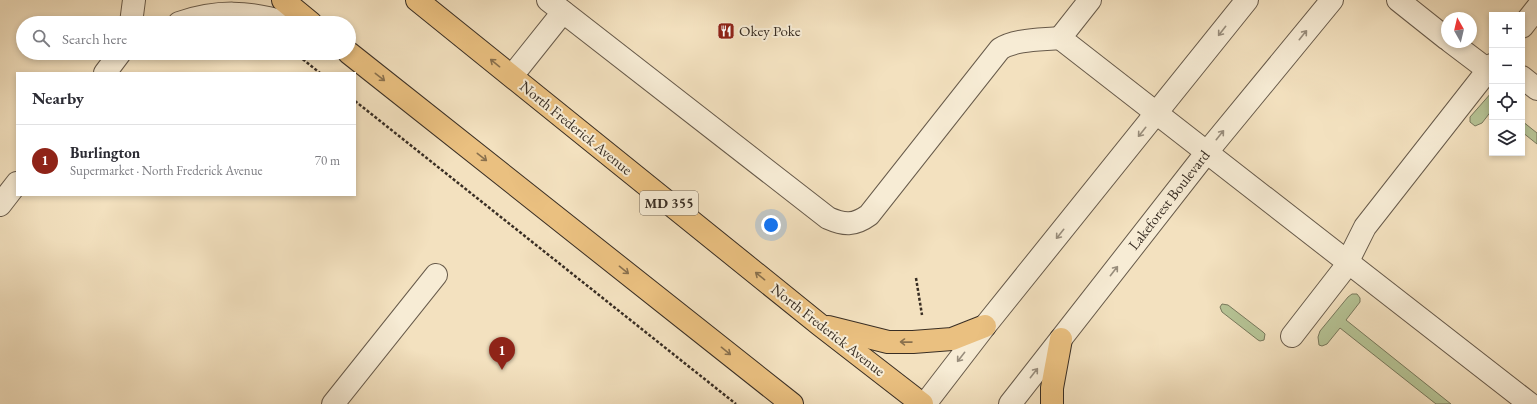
<!DOCTYPE html>
<meta charset="utf-8">
<style>
:root{--surface:#fff;--page:#f2f2f3;--text:#2b2b33;--muted:#7c7c81;--line:#e1e1e2;--accent:#8f2418}
body{margin:0;font-family:"EB Garamond",serif;background:var(--page);color:var(--text)}
.controls{position:absolute;right:12px;top:12px;display:grid;overflow:hidden;border-radius:0px;box-shadow:0 2px 6px #0003}
.controls button{width:36px;height:36px;display:grid;place-items:center;padding:0;border:0;border-bottom:1px solid var(--line);background:var(--surface);color:var(--text);font:20px sans-serif}
.compass{position:absolute;left:1441px;top:12px;width:36px;height:36px;border-radius:50%;background:var(--surface);box-shadow:0 2px 6px #0003;rotate:352deg}
.you{position:absolute;left:771px;top:225px;width:14px;height:14px;margin:-10px;border:3px solid #fff;border-radius:50%;background:#1a73e8;box-shadow:0 0 0 6px #1a73e833}
.badge{display:grid;place-items:center;width:26px;height:26px;border-radius:50%;background:var(--accent);color:#fff;font-size:13px;font-weight:700}
.pin{position:absolute;translate:-50% -33px;filter:drop-shadow(0 1px 2px #0008)}
.pin::after{content:'';position:absolute;top:21px;width:14px;height:12px;background:inherit;clip-path:polygon(0 0,100% 0,50% 100%)}
.list{margin:0;padding:0;list-style:none}
h2{display:flex;justify-content:space-between;align-items:center;height:52px;margin:0;padding:0 16px;font-size:17px}
h2 small{font-size:13px;font-weight:400;color:var(--muted)}
.list li{display:grid;grid-template-columns:26px 1fr auto;gap:12px;align-items:center;box-sizing:border-box;height:72px;padding:0 16px;border-top:1px solid var(--line)}
.list b{display:block;font-size:15px;white-space:nowrap}
.list p{margin:0;font-size:13px;white-space:nowrap;color:var(--muted)}
.list em{font-size:13px;font-style:normal;color:var(--muted)}
.icon{flex:none;width:22px;height:22px;fill:none;stroke:currentColor;stroke-width:2;stroke-linecap:round;stroke-linejoin:round}
.map{position:relative;flex:none;width:1537px;height:404px;overflow:hidden}
.search{position:absolute;background:var(--surface);box-shadow:0 2px 6px #0003;left:16px;top:16px;width:340px;height:44px;display:flex;align-items:center;gap:10px;box-sizing:border-box;padding:0 14px;border-radius:22px;color:var(--muted);font-size:15px}
.panel{position:absolute;background:var(--surface);box-shadow:0 2px 6px #0003;left:16px;top:72px;width:340px;height:124px;border-radius:0px}
.map>svg:first-child{display:block}
.green{fill:#b6c496;stroke:#78795d}
.lines{fill:none;stroke-linecap:round;stroke-linejoin:round}
.minor-casing{stroke:#685b4b;stroke-width:24}
.major-casing{stroke:#392e24;stroke-width:24}
.path{stroke:#392e24;stroke-width:2.5;stroke-dasharray:3 2;stroke-linecap:butt}
.minor{stroke:#f7ecd5;stroke-width:22}
.major{stroke:#eac080;stroke-width:22}
.oneway{stroke:#988d7c}
.oneway2{stroke:#89704d}
.labels{text-anchor:middle;stroke-width:4;stroke-linejoin:round;paint-order:stroke}
.shield{fill:#f7ecd5;stroke:#726759;stroke-width:1}
.shield-label{font-size:14px;font-weight:bold;fill:#392e24}
.poi-label{font-size:15px;fill:#392e24;stroke:#f7ecd5;text-anchor:start}
.street-label{font-size:15px;fill:#392e24;stroke:#f7ecd5}
</style>
<div class="map">
<svg width="1537" height="404" viewBox="0 0 1537 404">
<rect width="100%" height="100%" fill="#f3e1bf"/>
<filter id="stains"><feTurbulence type="fractalNoise" baseFrequency=".005" numOctaves="4"/><feColorMatrix values="0 0 0 0 .2 0 0 0 0 .09 0 0 0 0 .02 0 0 0 .5 -.17"/></filter>
<radialGradient id="worn" r=".72"><stop offset=".6" stop-color="#630" stop-opacity="0"/><stop offset="1" stop-color="#630" stop-opacity=".3"/></radialGradient>
<g class="green">
<polygon points="1492,92 1492,110 1482,123 1475,126 1470,122 1470,117"/>
<polygon points="1522,121 1537,133 1537,144 1522,132"/>
<polygon points="1352,294 1357,294 1360,298 1360,302 1346,320 1451,404 1436,404 1340,328 1327,344 1322,346 1319,345 1318,337 1320,331 1348,297"/>
<polygon points="1222,304 1228,305 1263,332 1265,334 1264,340 1260,341 1258,340 1222,312 1220,307"/>
</g>
<g class="lines">
<g class="minor-casing">
<g id="minor">
<path d="M 548,0 L 828,218 C 844,225 854,226 869,215 L 1000,49 C 1016,39 1041,40 1060,38"/>
<polyline points="1090,0 1060,38 1530,404"/>
<polyline points="1398,0 1447,39"/>
<polyline points="131,23 134,0"/>
<path d="M 179,23 C 217,10 249,11 287,23"/>
<polyline points="1522,27 1537,8"/>
<polyline points="1451,42 1488,70"/>
<polyline points="105,73 120,53"/>
<polyline points="512,76 563,12"/>
<polyline points="1522,77 1537,89"/>
<polyline points="0,205 17,183"/>
<polyline points="1292,336 1344,269 1365,227 1492,65"/>
<polyline points="333,404 436,275"/>
<polyline points="925,404 985,326 1247,0"/>
<polyline points="1010,404 1207,152 1332,0"/>
</g>
</g>
<g class="major-casing">
<g id="major">
<polyline points="283,0 311,23"/>
<polyline points="417,0 820,325 922,404"/>
<polyline points="349,53 792,404"/>
<polyline points="828,327 888,342 913,342 952,339 985,326"/>
<polyline points="1052,404 1052,388 1061,339"/>
</g>
</g>
<g class="path">
<polyline points="295,53 320,73"/>
<polyline points="355,101 736,404"/>
<polyline points="916,278 922,315"/>
</g>
<use href="#minor" class="minor"/>
<use href="#major" class="major"/>
</g>
<defs><path id="oneway-shaft" d="M-6 0H5M1.5-3L5.5 0L1.5 3" fill="none" stroke-width="1.6" stroke-linecap="round" stroke-linejoin="round"/></defs>
<g class="oneway">
<use href="#oneway-shaft" transform="translate(1222 31) rotate(128)"/>
<use href="#oneway-shaft" transform="translate(1303 35) rotate(-51)"/>
<use href="#oneway-shaft" transform="translate(1142 132) rotate(129)"/>
<use href="#oneway-shaft" transform="translate(1220 135) rotate(-51)"/>
<use href="#oneway-shaft" transform="translate(1060 234) rotate(129)"/>
<use href="#oneway-shaft" transform="translate(1114 271) rotate(-52)"/>
<use href="#oneway-shaft" transform="translate(961 357) rotate(128)"/>
<use href="#oneway-shaft" transform="translate(1034 373) rotate(-52)"/>
</g>
<g class="oneway2">
<use href="#oneway-shaft" transform="translate(495 63) rotate(-141)"/>
<use href="#oneway-shaft" transform="translate(380 77) rotate(38)"/>
<use href="#oneway-shaft" transform="translate(482 157) rotate(38)"/>
<use href="#oneway-shaft" transform="translate(624 270) rotate(39)"/>
<use href="#oneway-shaft" transform="translate(760 276) rotate(-141)"/>
<use href="#oneway-shaft" transform="translate(906 342) rotate(-179)"/>
<use href="#oneway-shaft" transform="translate(726 351) rotate(39)"/>
</g>
<defs>
<g id="restaurant-square" transform="scale(0.9)"><rect x="-9" y="-9" width="18" height="18" rx="4" fill="#8f2418" stroke="#f7ecd5"/><path d="M-5-6h1v4h1v-4h1v4h1v-4h1v5L-1.5 .5V6h-2V.5L-5-1ZM5-6V6H3V1.5H1.5Q1.5-4 5-6Z" fill="#fff"/></g>
</defs>
<g fill-rule="evenodd">
<use href="#restaurant-square" x="726" y="31"/>
</g>
<g class="labels">
<rect class="shield" x="640" y="191" width="58" height="24" rx="3"/>
<g class="shield-label">
<text x="669" y="208">MD 355</text>
</g>
<g class="poi-label">
<text x="739" y="36">Okey Poke</text>
</g>
<g class="street-label">
<text transform="translate(576 128) rotate(39)" y="5">North Frederick Avenue</text>
<text transform="translate(1169 200) rotate(-52)" y="5">Lakeforest Boulevard</text>
<text transform="translate(828 330) rotate(38)" y="5">North Frederick Avenue</text>
</g>
</g>
<rect width="100%" height="100%" filter="url(#stains)"/>
<rect width="100%" height="100%" fill="url(#worn)"/>
</svg>
<div class="controls">
<button>+</button>
<button>−</button>
<button><svg class="icon" aria-label="locate" viewBox="0 0 24 24"><circle cx="12" cy="12" r="6"/><path d="M12 2v4M12 18v4M2 12h4M18 12h4"/></svg></button>
<button><svg class="icon" aria-label="layers" viewBox="0 0 24 24"><path d="M12 4l9 5-9 5-9-5zM3 14l9 5 9-5"/></svg></button>
</div>
<svg class="compass" viewBox="-18 -18 36 36"><path d="M0-13l5 13h-10z" fill="#e53935"/><path d="M0 13l5-13h-10z" fill="#7c7c81"/></svg>
<div class="you"></div>
<div class="pin badge" style="left:502px;top:370px">1</div>
<div class="search"><svg class="icon" aria-label="search" viewBox="0 0 24 24"><circle cx="10" cy="10" r="6"/><path d="M15 15l6 6"/></svg>Search here</div>
<section class="panel">
<h2>Nearby<small></small></h2>
<ul class="list">
<li><span class="badge">1</span><div><b>Burlington</b><p>Supermarket · North Frederick Avenue</p></div><em>70 m</em></li>
</ul>
</section>
</div>
